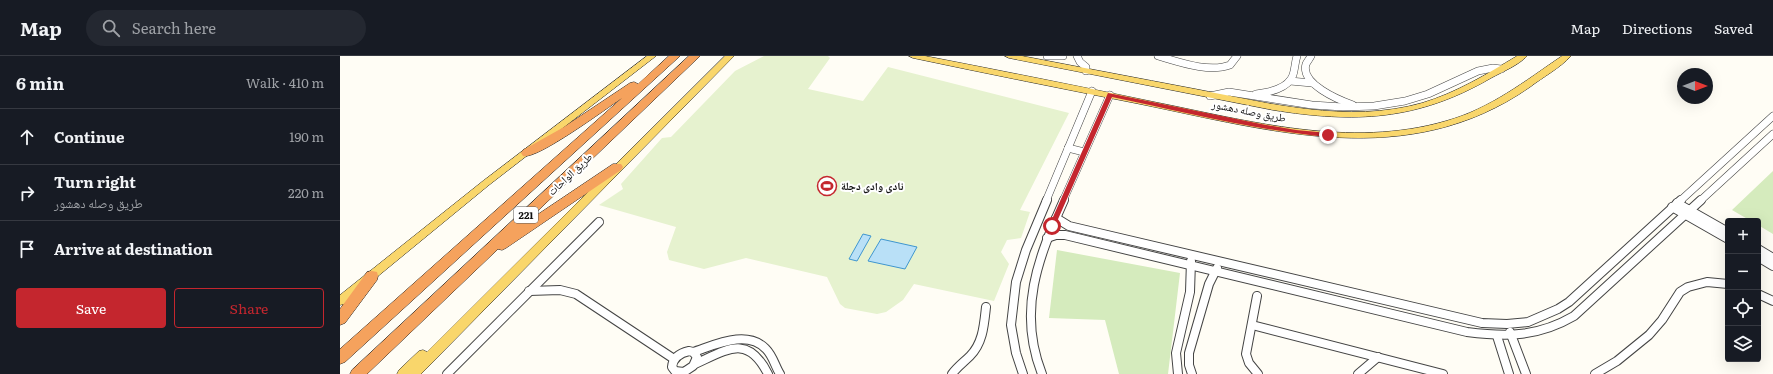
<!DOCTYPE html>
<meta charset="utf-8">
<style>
:root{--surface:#171b24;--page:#242831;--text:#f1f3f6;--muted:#9ea1a6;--line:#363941;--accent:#c4262e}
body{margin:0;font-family:Literata,"Noto Naskh Arabic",serif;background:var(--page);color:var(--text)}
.controls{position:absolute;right:12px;bottom:12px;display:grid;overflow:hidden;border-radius:4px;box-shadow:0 4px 16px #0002}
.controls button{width:36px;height:36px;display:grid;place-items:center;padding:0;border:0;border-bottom:1px solid var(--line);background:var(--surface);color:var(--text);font:20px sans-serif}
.compass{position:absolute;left:1337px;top:12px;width:36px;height:36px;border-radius:50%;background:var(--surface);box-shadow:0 4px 16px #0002;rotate:90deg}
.stop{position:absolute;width:12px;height:12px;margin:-9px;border:3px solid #c4262e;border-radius:50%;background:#fff}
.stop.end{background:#c4262e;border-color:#fff;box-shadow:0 1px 4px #0008}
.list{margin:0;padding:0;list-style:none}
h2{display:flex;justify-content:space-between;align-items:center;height:52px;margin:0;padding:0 16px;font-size:17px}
h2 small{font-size:13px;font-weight:400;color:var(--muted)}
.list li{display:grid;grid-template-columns:26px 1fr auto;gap:12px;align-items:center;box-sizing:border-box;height:56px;padding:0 16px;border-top:1px solid var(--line)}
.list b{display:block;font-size:15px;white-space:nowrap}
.list p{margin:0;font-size:13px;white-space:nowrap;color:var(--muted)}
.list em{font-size:13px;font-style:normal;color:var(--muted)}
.actions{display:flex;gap:8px;padding:12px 16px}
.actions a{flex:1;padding:9px 0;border:1px solid var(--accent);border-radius:4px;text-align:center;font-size:14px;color:var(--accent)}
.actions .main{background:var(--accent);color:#fff}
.icon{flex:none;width:22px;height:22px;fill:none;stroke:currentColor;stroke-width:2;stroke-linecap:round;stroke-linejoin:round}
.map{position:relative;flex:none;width:1433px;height:318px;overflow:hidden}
header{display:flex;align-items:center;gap:24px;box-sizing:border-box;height:56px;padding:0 20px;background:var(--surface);border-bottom:1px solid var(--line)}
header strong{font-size:19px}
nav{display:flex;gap:22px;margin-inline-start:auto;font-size:14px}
.search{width:280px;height:36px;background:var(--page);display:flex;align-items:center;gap:10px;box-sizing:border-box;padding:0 14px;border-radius:22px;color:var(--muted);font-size:15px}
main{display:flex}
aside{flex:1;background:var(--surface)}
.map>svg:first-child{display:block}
.green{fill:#d5ebbd}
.pitch{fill:#e6f2cf}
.water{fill:#b9e0f7;stroke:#3f96cf}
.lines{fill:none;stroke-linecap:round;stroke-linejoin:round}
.minor-far1-casing{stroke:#444;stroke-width:8}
.minor-casing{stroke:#444;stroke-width:10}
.major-casing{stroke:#222;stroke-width:1}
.highway-casing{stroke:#222;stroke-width:1}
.minor-far1{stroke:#fff;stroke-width:7}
.minor{stroke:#fff;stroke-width:8}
.major{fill:#f9d66b;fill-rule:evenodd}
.highway{fill:#f5a25d;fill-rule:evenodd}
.route{fill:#c4262e}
.labels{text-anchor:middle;stroke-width:4;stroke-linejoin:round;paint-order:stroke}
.shield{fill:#fff;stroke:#585858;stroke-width:1}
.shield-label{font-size:10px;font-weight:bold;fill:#111}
.street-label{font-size:11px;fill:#111;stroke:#fff}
.poi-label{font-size:11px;font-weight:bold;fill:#111;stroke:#fff;text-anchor:start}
</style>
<header>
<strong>Map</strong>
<div class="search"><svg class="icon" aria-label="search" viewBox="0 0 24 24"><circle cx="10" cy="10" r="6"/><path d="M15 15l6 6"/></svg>Search here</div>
<nav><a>Map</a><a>Directions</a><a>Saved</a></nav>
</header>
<main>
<aside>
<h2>6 min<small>Walk · 410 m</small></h2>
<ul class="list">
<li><svg class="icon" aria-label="ahead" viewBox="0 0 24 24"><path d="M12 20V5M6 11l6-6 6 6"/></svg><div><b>Continue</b></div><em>190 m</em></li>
<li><svg class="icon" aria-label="right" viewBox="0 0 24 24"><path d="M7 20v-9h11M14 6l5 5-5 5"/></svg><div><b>Turn right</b><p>طريق وصله دهشور</p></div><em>220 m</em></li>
<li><svg class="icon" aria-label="arrive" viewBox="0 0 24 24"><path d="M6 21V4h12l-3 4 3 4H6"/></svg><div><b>Arrive at destination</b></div></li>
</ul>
<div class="actions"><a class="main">Save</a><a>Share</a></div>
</aside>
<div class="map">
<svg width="1433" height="318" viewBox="0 0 1433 318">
<rect width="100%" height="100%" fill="#fffdf5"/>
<g class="green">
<polygon points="1433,115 1433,178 1418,169 1418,165 1411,165 1392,154"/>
<polygon points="717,194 840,217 828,318 779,318 765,264 709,262"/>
</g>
<polygon class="pitch" points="424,0 488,0 490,2 468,33 523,45 548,11 729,57 680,154 690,156 681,182 667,184 661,196 669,208 654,245 574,228 563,244 546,256 537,258 505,252 500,248 487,221 406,202 364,213 329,204 327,196 336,171 259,149 283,133 281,128 322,82 331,81 395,15"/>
<g class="water">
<polygon points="523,178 531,180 517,205 509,203"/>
<polygon points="541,183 577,191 565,213 528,205"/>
</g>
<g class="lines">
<g class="minor-far1-casing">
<g id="minor-far1">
<polyline points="707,0 723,0"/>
<polyline points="737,0 740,6 746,11 746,15"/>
<path d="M 818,0 C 839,6 869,17 890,9 L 897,0"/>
<path d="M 971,0 C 970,2 967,6 966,8 C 960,28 999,44 1013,49"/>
<polyline points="950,25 972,27"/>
<path d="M 916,38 C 929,36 948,33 953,19 C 955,13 955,6 957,0"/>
<polyline points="870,40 889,36 972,49 1003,51 1034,50 1065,45 1088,38 1138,15 1153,12 1161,13"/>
<polyline points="728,92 744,96"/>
<polyline points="706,145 752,35"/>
<polyline points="723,145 770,39"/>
<polyline points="1340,145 1433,60"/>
<polyline points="1360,145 1433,78"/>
</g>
</g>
<g class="minor-casing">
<g id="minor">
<polyline points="1337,147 1388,176"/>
<polyline points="1332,151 1388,183"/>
<polyline points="716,162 729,170 1142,267 1167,268 1188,266 1218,253 1229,246 1341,144"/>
<path d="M 707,182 L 716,179 L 725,179 L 1127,276 C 1167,281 1198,281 1234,260 L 1361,144"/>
<polyline points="1418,193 1433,202"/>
<polyline points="1418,201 1433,210"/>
<polyline points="189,235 220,234 236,238 334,303"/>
<polyline points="1418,238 1433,245"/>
<polyline points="917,240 906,298 909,307 918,318"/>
<polyline points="912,269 1103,318"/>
<polyline points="1170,276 1186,318"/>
<polyline points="1157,280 1169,318"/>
<path d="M 349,295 L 353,296 L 357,301 L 353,310 L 344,316 L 335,315 L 332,311 C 333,301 340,297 349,295 Z"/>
<path d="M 353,296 C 375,289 407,273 426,293 C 433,300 435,310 440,318"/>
<path d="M 355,308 C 388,293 408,278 428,318"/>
<polyline points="107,318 259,166"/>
<path d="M 612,318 C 617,311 624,306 630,300 C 643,287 644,269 646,251"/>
<polyline points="683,318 676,297 671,269 676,226 686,194 707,144"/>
<path d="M 702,318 C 677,255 698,202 724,144"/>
<polyline points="838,318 836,297 850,236 851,205"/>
<polyline points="852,318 849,309 849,297 869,228 877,212"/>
<polyline points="1018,318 1038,301"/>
<polyline points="1255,318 1277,305 1309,279 1322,264 1340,236 1348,231 1367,226 1388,228"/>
</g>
</g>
<g class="major-casing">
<g id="major">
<polygon points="307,0 316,0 149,129 4,248 0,249 0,239 143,125"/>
<polygon points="385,0 394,0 81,318 57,318 59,314 79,295 83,294 87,296"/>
<path d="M 569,0 L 585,0 C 662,15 738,30 814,46 C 909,65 1010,93 1106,65 C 1150,53 1185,25 1222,0 L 1231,0 C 1220,12 1203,21 1190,31 C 1068,116 933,75 800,48 C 724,33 649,18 573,2 Z"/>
<path d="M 665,0 L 682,0 C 739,11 797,22 855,33 C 928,47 1008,68 1082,47 C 1116,37 1147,18 1177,0 L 1187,0 C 1179,9 1162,16 1151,22 C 1077,65 1015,67 933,54 L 669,2 Z"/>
</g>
</g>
<g class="highway-casing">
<g id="highway">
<path d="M 329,0 L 340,0 L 5,306 L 0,308 L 0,293 L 282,42 C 267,52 197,104 183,100 L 181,97 L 183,94 L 224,71 L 290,27 L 294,26 L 298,28 Z"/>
<polygon points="349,0 360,0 185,167 273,108 281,108 283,111 281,114 166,192 162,194 158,193 27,318 10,318 12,314"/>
<polygon points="32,215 37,216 38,220 37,224 5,267 0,269 0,253 27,216"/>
</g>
</g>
<use href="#minor-far1" class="minor-far1"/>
<use href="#minor" class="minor"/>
<use href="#major" class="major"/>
<use href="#highway" class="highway"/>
</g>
<path class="route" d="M 768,37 L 921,68 L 956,74 L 988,77 L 991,79 L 988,81 C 915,74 844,56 772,41 L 715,170 L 712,173 L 709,172 L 709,170 Z"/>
<defs>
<g id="stadium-ring" transform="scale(1)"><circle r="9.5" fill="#fff" stroke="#c4262e" stroke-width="1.5"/><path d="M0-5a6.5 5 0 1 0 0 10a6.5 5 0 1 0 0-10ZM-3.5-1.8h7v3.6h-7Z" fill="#c4262e"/></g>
</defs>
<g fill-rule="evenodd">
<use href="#stadium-ring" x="487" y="130"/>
</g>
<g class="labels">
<rect class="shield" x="174" y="151" width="24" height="16" rx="3"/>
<g class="shield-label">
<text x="186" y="163">221</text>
</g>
<g class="street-label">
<text transform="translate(909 55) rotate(11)" y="4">طريق وصله دهشور</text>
<text transform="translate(230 118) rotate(-43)" y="4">طريق الواحات</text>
</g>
<g class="poi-label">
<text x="501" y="134">نادى وادى دجلة</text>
</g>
</g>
</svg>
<div class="controls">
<button>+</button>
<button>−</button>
<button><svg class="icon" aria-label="locate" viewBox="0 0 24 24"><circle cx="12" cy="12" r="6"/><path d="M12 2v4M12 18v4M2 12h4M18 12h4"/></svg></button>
<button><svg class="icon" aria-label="layers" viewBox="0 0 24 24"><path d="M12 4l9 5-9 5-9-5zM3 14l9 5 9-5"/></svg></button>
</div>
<svg class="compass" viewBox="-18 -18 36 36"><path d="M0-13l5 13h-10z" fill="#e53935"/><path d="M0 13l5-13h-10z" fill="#9ea1a6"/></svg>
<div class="stop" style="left:712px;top:170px"></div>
<div class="stop end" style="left:988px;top:79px"></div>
</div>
</main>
